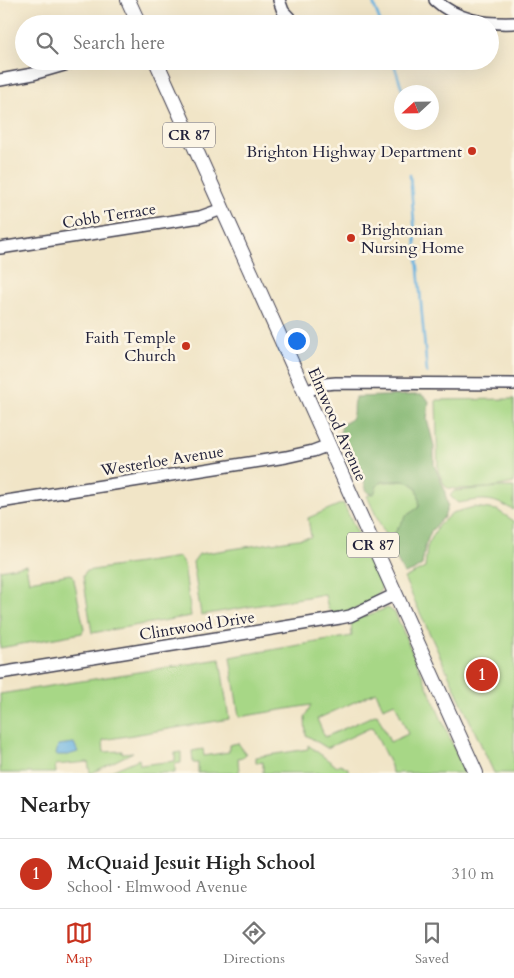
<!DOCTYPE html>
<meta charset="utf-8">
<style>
:root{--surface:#fff;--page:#f6f6f6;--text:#222;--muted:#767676;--line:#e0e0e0;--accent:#c8321e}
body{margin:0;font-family:Cardo,serif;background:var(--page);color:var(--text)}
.compass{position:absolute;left:394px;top:85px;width:45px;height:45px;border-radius:50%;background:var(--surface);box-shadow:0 5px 20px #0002;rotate:248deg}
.you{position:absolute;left:296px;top:340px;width:18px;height:18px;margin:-12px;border:4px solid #fff;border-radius:50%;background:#1a73e8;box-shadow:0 0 0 8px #1a73e833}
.badge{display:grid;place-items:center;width:32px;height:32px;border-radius:50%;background:var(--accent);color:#fff;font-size:16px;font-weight:700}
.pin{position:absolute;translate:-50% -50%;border:2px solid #fff;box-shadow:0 1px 5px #0006}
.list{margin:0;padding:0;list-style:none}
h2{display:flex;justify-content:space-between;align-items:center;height:65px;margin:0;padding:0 20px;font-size:21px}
h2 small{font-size:16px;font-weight:400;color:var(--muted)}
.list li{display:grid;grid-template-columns:32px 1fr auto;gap:15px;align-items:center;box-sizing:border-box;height:70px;padding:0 20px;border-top:1px solid var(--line)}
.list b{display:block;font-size:19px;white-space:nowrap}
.list p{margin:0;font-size:16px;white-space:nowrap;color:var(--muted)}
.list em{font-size:16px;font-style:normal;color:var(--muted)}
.icon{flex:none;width:28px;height:28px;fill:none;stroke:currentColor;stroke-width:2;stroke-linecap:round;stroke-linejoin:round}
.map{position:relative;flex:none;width:514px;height:773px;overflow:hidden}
.search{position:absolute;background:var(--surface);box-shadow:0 5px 20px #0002;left:15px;right:15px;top:15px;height:55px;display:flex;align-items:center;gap:12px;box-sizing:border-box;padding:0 18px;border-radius:28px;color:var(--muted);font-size:19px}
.sheet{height:135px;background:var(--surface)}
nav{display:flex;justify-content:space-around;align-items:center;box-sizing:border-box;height:70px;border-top:1px solid var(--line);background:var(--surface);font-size:14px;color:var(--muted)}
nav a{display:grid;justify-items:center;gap:2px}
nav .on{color:var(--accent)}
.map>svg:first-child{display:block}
.green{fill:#a7d786;stroke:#647c60;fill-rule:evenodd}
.forest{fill:#85b873;stroke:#546d57}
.water{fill:#69b3e1;stroke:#466a8e}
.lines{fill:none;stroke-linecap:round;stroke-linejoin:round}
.stream{stroke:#69b3e1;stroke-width:2.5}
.minor-casing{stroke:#413f50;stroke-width:14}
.major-casing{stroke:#413f50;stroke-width:16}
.minor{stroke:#fff;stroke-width:11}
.major{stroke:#fff;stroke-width:14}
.poi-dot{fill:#c8321e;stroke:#fcf5e5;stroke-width:2}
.labels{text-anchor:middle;stroke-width:5;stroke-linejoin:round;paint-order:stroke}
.shield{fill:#fcf5e5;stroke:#63616e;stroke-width:1}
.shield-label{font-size:15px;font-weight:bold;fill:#22223b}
.poi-label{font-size:16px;fill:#22223b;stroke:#fcf5e5;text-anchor:end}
.street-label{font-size:16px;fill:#22223b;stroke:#fcf5e5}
</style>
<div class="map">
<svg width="514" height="773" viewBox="0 0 514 773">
<rect width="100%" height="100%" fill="#fcf5e5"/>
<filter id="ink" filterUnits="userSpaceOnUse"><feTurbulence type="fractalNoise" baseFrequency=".02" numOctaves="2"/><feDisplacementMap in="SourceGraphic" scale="10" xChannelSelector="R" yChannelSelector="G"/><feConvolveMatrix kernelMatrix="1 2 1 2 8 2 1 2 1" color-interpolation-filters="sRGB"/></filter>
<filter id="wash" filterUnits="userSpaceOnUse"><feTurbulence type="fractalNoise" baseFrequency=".0096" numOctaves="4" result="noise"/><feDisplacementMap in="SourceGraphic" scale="20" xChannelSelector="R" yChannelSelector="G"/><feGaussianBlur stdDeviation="1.12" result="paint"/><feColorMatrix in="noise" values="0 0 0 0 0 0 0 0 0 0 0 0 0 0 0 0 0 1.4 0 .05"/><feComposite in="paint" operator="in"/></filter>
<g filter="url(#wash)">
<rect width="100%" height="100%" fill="#f1e5c7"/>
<g class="green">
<polygon points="514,399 514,483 488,488 456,489 448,488 445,486 438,471 436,400"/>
<path d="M 408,481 C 416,486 425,499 417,509 C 414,512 410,512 407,515 C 400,523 397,534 387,539 L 367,496 L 374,493 L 377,485 L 383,482 Z"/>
<path d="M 499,487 L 514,487 L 514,510 C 509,508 504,505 499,503 C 485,497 472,501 458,503 L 450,496 L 454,491 Z"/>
<path d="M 343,503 L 382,585 C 378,604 352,609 337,616 L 328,609 L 325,594 L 201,615 L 193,562 L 199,554 L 311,537 L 308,518 Z"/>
<polygon points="474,507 497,510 514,521 514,773 494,773 404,578 425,568 427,547 438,526 452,513"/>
<polygon points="179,557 184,564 191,616 92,633 83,576 86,571"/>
<polygon points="26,565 29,581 70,574 73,575 84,629 82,633 0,648 0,570"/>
<path d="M 388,608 L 395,613 L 465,773 L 392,773 L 391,766 L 372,727 L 327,748 L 306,735 L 305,718 L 311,705 L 239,717 L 230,657 L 352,636 L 351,621 ZM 376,692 L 383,708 L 395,703 L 408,734 L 390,742 L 377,714 L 325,737 L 317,719 Z"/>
<polygon points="220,659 229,719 103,740 104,752 122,751 122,753 133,752 92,773 90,773 88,762 55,765 56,773 0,773 0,694"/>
<polygon points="238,743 246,754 243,757 238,758 239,773 198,773 198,763 193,763 192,751 203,749 204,756 229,752 229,745"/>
<polygon points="308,745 336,766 340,764 348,768 348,773 263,773 263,762 256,763 256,757 308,749"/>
<polygon points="181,752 181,763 175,764 175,773 106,773 139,759 140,765 175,761 175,753"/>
</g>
<path class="forest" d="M 412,395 L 422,395 L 429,401 L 427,419 L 434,446 L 434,465 L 444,488 L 448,506 L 444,517 L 431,531 L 425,546 L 422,565 L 413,571 L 404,574 L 392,549 L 390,540 L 406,516 L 419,507 C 420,488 415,480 396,481 C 391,482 384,480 380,483 C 376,486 376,490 374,494 L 368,493 C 364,487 365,481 363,474 C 358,458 346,447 340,432 L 343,424 C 360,417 349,407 356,397 Z"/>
<polygon class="water" points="74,743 78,752 68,755 56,755 58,745"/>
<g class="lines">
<g class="stream">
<polyline points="372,0 381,24"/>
<polyline points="393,61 403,92"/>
<polyline points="410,175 427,373"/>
</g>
</g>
</g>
<g filter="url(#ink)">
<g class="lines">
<g class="minor-casing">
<g id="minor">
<polyline points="279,0 283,11 295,24"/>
<path d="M 435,0 C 458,21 485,24 514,23"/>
<polyline points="0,80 33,74 78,61"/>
<polyline points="0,248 200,217 222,209"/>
<polyline points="305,392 325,384 336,383 514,384"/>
<polyline points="0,502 286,457 313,451 329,445"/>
<polyline points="0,673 340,618 350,616 396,594"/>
</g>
</g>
<g class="major-casing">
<g id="major">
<polyline points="128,0 139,24"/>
<polyline points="156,61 476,773"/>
</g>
</g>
<use href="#minor" class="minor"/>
<use href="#major" class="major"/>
</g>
</g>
<g class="poi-dot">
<circle cx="472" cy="151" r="5"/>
<circle cx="351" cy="238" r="5"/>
<circle cx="186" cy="346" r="5"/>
</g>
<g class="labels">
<g class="shield">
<rect x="163" y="122.5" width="52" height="25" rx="4"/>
<rect x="347" y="532.5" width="52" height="25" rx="4"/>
</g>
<g class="shield-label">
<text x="189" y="140">CR 87</text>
<text x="373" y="550">CR 87</text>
</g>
<g class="poi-label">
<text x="462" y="157">Brighton Highway Department</text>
<text x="361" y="235" text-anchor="start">Brightonian<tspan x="361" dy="18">Nursing Home</tspan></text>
<text x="176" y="343">Faith Temple<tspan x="176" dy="18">Church</tspan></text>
</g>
<g class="street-label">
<text transform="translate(109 215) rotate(-9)" y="6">Cobb Terrace</text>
<text transform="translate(338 424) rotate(66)" y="6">Elmwood Avenue</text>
<text transform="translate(162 460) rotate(-9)" y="6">Westerloe Avenue</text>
<text transform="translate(197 625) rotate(-9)" y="6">Clintwood Drive</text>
</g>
</g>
</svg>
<svg class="compass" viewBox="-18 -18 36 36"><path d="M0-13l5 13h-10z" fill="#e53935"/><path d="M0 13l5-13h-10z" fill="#767676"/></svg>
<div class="you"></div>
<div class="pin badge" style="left:482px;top:675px">1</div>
<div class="search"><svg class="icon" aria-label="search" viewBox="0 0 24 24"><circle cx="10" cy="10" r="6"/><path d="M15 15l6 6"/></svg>Search here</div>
</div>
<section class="sheet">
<h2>Nearby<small></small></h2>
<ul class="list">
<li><span class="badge">1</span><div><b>McQuaid Jesuit High School</b><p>School · Elmwood Avenue</p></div><em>310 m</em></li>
</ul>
</section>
<nav>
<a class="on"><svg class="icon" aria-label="map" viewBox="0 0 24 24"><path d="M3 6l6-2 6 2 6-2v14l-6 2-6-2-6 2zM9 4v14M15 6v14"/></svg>Map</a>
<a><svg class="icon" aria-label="directions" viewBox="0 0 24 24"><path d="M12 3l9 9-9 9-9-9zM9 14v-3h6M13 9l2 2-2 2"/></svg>Directions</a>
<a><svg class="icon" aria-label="saved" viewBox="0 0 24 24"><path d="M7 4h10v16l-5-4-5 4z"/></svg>Saved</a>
</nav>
